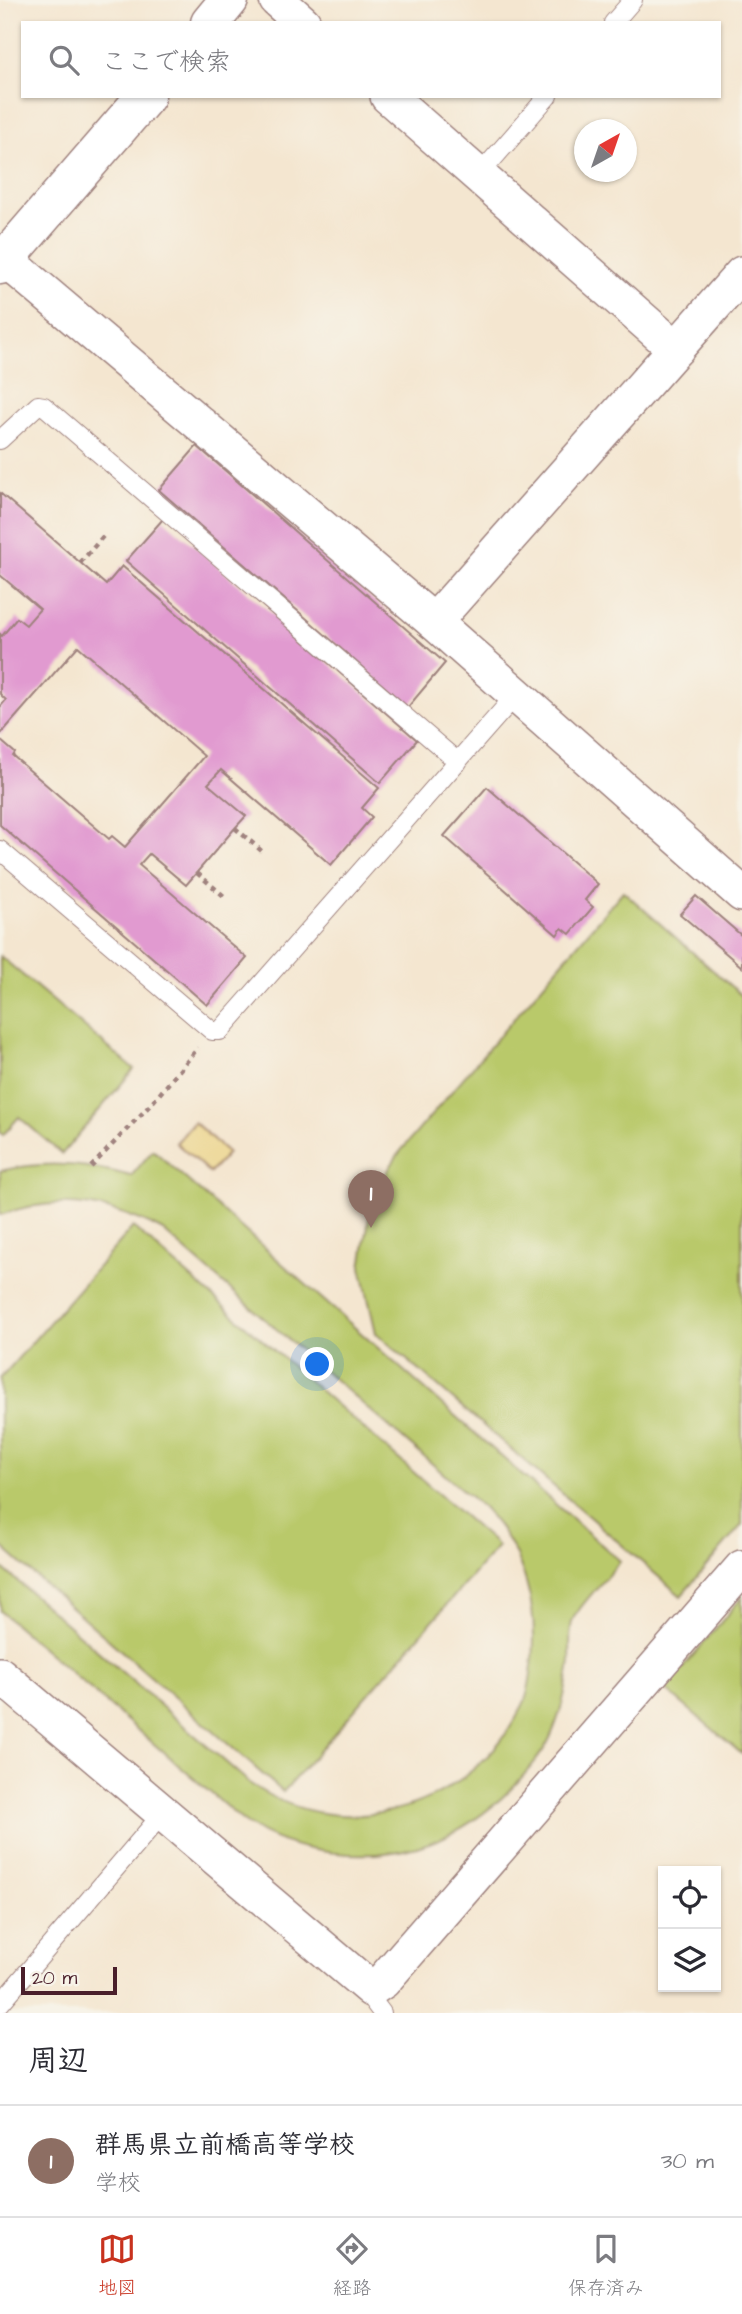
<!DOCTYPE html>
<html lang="ja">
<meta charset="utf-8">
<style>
:root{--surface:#fff;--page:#f2f2f3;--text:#2b2b33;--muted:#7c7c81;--line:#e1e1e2;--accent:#c8321e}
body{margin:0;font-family:"Architects Daughter","Klee One",sans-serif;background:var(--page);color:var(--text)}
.controls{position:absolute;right:21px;bottom:21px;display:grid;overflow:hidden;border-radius:0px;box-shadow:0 2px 5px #0004}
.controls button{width:63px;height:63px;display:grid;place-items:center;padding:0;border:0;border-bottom:2px solid var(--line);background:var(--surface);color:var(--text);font:35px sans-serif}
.compass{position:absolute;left:574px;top:119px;width:63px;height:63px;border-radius:50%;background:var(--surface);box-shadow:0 2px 5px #0004;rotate:40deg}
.scale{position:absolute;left:21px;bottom:18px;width:96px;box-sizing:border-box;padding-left:7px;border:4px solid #4a1f2b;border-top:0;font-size:19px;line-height:24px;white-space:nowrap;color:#4a1f2b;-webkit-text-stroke:5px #f7f3e8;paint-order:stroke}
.you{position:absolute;left:318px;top:1365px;width:24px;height:24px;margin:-18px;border:5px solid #fff;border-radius:50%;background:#1a73e8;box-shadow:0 0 0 10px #1a73e833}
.badge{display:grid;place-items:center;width:46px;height:46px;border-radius:50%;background:var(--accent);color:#fff;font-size:23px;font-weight:700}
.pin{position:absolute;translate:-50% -58px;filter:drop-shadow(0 2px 4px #0008)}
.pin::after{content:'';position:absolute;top:37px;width:24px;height:21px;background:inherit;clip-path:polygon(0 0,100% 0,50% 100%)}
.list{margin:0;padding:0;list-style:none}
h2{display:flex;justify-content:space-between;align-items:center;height:91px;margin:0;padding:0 28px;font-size:30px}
h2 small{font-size:23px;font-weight:400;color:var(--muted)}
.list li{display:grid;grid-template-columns:46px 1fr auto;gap:21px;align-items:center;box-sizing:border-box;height:112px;padding:0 28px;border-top:2px solid var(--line)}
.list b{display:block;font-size:26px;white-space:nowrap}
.list p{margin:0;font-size:23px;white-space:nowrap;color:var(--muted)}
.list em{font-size:23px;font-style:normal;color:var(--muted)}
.icon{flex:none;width:38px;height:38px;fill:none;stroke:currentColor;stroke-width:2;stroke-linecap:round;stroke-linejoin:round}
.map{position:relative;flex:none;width:742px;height:2013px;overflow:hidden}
.search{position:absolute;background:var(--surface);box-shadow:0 2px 5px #0004;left:21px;right:21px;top:21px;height:77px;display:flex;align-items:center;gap:18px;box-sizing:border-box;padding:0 24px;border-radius:0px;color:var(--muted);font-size:26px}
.sheet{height:203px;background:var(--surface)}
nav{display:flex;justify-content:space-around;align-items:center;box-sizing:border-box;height:98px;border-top:2px solid var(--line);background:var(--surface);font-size:19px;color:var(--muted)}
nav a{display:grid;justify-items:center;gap:4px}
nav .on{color:var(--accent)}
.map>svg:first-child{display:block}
.green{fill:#b9c96b;stroke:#82744b;stroke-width:2}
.sand{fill:#eeda9e;stroke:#9c7c64;stroke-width:2}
.building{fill:#e19ad0}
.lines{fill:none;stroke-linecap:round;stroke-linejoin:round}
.lane-casing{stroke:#9f827e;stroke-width:20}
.street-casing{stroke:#9f827e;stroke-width:38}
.secondary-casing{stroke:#9f827e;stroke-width:41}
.path{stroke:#9f827e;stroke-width:4.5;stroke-dasharray:5 5;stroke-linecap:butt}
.lane{stroke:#fff;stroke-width:18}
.street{stroke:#fff;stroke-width:35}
.secondary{stroke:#fff;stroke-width:38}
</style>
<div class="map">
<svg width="742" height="2013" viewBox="0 0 742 2013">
<rect width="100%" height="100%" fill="#f7f3e8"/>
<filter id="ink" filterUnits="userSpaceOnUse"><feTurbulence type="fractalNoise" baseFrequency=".0143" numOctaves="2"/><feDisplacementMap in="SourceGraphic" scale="14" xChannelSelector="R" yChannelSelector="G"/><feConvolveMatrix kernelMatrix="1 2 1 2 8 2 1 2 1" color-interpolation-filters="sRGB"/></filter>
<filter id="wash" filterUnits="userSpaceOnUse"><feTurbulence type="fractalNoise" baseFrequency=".00686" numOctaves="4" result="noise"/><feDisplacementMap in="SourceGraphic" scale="28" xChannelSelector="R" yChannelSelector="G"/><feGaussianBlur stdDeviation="1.57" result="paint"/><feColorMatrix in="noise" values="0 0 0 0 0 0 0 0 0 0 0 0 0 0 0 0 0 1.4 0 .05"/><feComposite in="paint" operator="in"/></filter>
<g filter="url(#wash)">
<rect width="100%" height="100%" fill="#f4e6d0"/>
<g class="green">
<polygon points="623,891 742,996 742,1525 681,1596 376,1333 361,1267 370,1213 384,1177 399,1153"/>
<polygon points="0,956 134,1069 62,1154 19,1117 3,1135 0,1132"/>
<path d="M 153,1150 L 620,1561 C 607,1578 583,1601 573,1619 C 568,1630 571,1649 570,1661 C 567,1688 561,1714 550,1738 C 541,1757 525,1774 511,1789 C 489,1811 461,1831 432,1842 C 375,1864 292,1856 243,1821 L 0,1611 L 0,1566 L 252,1785 C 348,1849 473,1807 523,1705 C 528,1696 529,1685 531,1674 C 541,1613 526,1552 482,1507 L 163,1231 C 111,1203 56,1195 0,1215 L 0,1171 C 43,1160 89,1164 131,1176 Z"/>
<polygon points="133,1227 498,1546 283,1792 0,1545 0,1379"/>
<polygon points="742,1597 742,1754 665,1689"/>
</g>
<polygon class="sand" points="194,1122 228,1153 210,1173 176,1143"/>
<g id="blocks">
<g class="building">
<polygon points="197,446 445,663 408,707 159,490"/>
<polygon points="0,493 106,585 122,566 379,788 362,808 372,817 331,865 221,770 208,784 246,816 235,828 186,885 149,854 139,865 247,958 207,1005 0,825 0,740 15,753 13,756 109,839 112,836 125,847 204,756 78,646 0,735 0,707 6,700 0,694 0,634 2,636 17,618 26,625 40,609 0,575"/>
<polygon points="163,519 417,740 380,783 126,561"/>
<polygon points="487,787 598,884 585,900 593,907 570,934 562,928 557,935 444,836"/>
<polygon points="696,896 742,936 742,967 680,914"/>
</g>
</g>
</g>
<g filter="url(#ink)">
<use href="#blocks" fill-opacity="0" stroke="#9f827e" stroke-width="2"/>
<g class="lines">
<g class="lane-casing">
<g id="lane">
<polyline points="613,23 633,0"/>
<polyline points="479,175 548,96"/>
<polyline points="0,440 38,405 44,406 458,762"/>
<polyline points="0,850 212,1031 220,1031 516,695"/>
<polyline points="371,1989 373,2001 382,2013"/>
<polyline points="0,2004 163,1813"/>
</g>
</g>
<g class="street-casing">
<g id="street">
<polyline points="277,0 303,23"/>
<polyline points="388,96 676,349"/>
<polyline points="5,259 434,622 742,894"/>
<polyline points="434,622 742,274"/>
<polyline points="0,1675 371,1989 383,1981 742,1568"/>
</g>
</g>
<g class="secondary-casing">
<g id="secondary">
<polyline points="210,23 229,0"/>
<polyline points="0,265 146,96"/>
</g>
</g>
<g class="path">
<polyline points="80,563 106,533"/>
<polyline points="235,828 264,853"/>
<polyline points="197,873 225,897"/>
<polyline points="91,1167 152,1103 198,1048"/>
</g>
<use href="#lane" class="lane"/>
<use href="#street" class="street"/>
<use href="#secondary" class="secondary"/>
</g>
</g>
</svg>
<div class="controls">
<button><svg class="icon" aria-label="locate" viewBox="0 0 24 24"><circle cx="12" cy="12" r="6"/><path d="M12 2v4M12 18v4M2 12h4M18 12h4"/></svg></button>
<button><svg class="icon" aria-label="layers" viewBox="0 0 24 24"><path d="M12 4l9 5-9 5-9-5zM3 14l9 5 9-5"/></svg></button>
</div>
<svg class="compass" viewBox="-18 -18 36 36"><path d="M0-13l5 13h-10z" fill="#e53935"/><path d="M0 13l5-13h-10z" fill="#7c7c81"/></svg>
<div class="scale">20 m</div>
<div class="you"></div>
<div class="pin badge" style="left:371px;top:1228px;background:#8d6e63">1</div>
<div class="search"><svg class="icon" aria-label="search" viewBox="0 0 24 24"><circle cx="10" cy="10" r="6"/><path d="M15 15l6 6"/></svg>ここで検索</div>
</div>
<section class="sheet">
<h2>周辺<small></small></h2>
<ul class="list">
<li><span class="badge" style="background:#8d6e63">1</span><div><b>群馬県立前橋高等学校</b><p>学校</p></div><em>30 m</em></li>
</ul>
</section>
<nav>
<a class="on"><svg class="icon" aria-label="map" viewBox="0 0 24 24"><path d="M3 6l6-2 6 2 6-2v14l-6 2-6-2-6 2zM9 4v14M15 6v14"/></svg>地図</a>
<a><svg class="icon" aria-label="directions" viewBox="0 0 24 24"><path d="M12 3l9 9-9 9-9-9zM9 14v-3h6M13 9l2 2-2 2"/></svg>経路</a>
<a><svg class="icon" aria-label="saved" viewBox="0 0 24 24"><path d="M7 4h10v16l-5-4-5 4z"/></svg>保存済み</a>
</nav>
